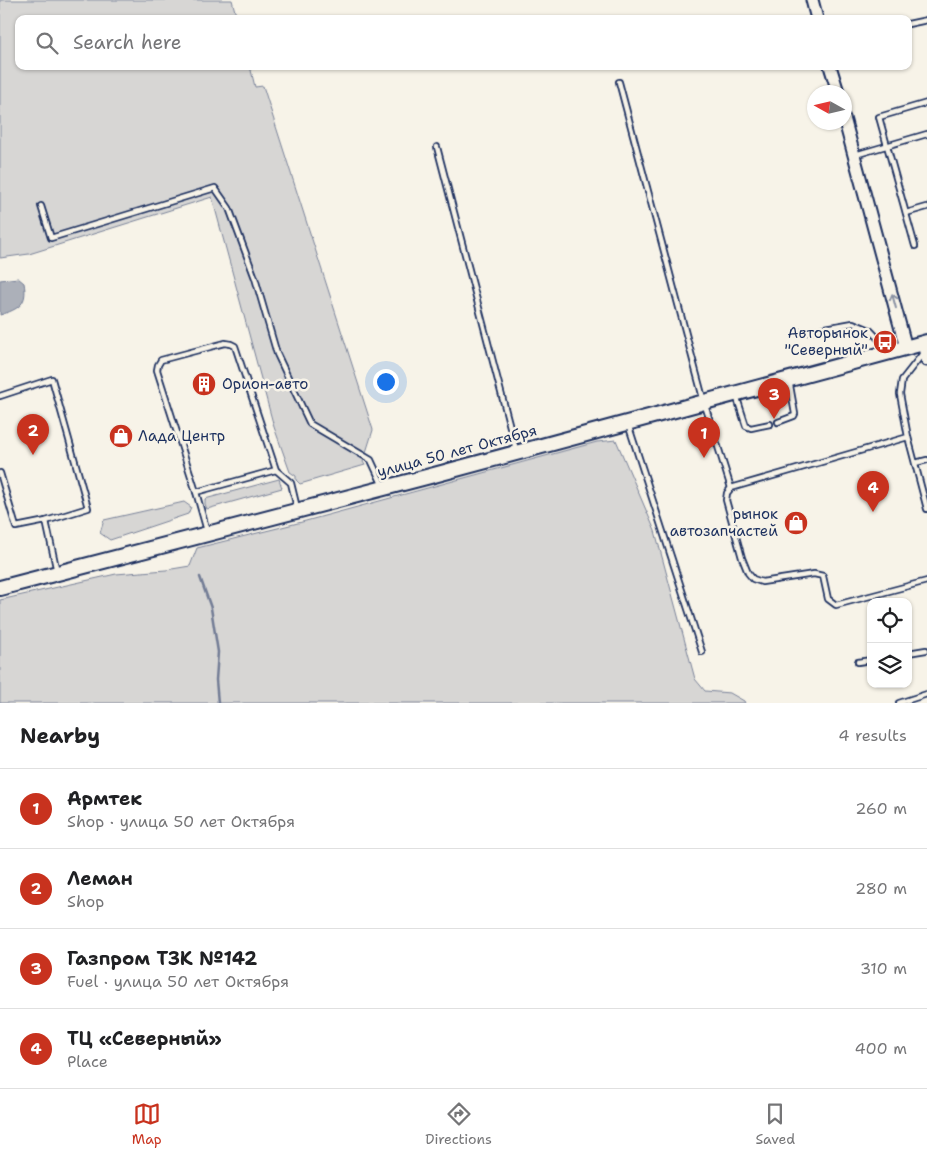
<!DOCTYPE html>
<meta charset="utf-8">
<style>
:root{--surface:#fff;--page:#f2f2f2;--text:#202124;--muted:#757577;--line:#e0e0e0;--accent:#c8321e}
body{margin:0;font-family:"Shantell Sans",sans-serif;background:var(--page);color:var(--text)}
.controls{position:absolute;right:15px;bottom:15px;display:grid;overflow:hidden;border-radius:10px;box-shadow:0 1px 4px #0004}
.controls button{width:45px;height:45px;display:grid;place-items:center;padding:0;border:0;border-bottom:1px solid var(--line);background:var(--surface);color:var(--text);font:25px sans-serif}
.compass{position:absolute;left:807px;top:85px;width:45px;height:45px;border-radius:50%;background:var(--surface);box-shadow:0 1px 4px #0004;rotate:278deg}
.you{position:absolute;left:385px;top:381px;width:18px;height:18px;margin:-12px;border:4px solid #fff;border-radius:50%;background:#1a73e8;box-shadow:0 0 0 8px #1a73e833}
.badge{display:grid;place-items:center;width:32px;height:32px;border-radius:50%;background:var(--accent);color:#fff;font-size:16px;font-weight:700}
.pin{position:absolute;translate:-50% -41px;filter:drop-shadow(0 1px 2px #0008)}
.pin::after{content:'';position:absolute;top:26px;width:18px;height:15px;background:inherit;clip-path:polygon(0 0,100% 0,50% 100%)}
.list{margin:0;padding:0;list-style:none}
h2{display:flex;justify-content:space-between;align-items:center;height:65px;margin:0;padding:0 20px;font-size:21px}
h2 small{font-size:16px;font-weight:400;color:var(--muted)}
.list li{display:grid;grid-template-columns:32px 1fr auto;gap:15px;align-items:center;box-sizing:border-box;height:80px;padding:0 20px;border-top:1px solid var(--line)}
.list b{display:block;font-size:19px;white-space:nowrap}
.list p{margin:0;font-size:16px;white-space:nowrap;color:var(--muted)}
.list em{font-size:16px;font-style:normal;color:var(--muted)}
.icon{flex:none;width:28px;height:28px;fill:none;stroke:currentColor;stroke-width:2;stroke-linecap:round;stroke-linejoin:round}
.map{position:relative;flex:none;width:927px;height:703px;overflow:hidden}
.search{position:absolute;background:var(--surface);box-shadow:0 1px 4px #0004;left:15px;right:15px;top:15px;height:55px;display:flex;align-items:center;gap:12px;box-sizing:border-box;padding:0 18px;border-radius:10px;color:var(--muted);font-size:19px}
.sheet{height:385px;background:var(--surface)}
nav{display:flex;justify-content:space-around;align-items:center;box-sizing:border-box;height:70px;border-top:1px solid var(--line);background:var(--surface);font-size:14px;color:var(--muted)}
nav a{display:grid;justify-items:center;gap:2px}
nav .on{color:var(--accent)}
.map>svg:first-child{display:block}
.green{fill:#d7d6d4;stroke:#798299}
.water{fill:#acb0b9;stroke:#727c95}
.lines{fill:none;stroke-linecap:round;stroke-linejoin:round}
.stream{stroke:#727c95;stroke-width:2.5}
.service-casing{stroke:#1b2f5e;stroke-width:8}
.tertiary-casing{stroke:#1b2f5e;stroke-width:15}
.primary-casing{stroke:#1b2f5e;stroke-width:18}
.service{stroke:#f7f3e8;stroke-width:4.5}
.tertiary{stroke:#f7f3e8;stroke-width:11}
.primary{stroke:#f7f3e8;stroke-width:14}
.oneway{stroke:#8991a3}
.labels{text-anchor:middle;stroke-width:5;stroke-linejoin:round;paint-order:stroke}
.poi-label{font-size:15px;fill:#1b2f5e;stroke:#f7f3e8;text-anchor:end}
.street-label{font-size:15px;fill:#1b2f5e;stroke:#f7f3e8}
</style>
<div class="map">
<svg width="927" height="703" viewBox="0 0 927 703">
<rect width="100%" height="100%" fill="#f7f3e8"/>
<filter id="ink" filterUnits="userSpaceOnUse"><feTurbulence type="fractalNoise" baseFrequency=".02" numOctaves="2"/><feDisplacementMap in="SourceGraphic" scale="10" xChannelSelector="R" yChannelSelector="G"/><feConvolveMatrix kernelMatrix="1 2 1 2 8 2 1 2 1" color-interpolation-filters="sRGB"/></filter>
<g filter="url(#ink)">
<g class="green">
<polygon points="0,0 232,0 237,19 19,19 19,66 250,66 255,87 263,86 373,430 363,462 365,465 300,484 296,480 296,476 290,472 274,427 212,197 29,254 0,258"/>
<polygon points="616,440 655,531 695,679 705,691 730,693 744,701 745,703 0,703 0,600 116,574 166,570 190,566 197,548 302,522 597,442"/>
<polygon points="279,479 282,488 207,509 205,504 205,499"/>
<polygon points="184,502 191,507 188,514 110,540 100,533 104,520"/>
</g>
<path class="water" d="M 18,278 L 24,283 C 28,304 19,309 0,315 L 0,280 Z"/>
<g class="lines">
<polyline class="stream" points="200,577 211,608 218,652 216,680 218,703"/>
<g class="service-casing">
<g id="service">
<polyline points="908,24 927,20"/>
<polyline points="619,82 704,402 731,488"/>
<polyline points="437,147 516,450"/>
<polyline points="855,155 927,134"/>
<polyline points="41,206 51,238 215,188 229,208 255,278 277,354 310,424 371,460 383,486"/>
<polyline points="906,213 927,207"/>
<polyline points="915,246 879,117 927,103"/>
<polyline points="798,333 853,323 870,330 889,350"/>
<polyline points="924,352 902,380 900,394 908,437 731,488 727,493 726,500 742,558 748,573 753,579 762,582 814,574 823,576 828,599 836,605 927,581"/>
<polyline points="736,395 746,426 751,428 770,424"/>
<polyline points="0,396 52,379 88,508 46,521 16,527 0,473"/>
<polyline points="778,422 794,416 795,414 789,380"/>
<polyline points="628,424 702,652"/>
<polyline points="908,437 927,509"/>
<polyline points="915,463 927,460"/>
<polyline points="196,492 276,470"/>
<polyline points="46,521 57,572"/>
<polyline points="207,531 196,492 157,370 158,365 161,360 225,343 231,344 235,346 276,470 291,483 297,508"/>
<polyline points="908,653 926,650"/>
<polyline points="858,662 871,660"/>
<polyline points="899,703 927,694"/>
</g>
</g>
<g class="tertiary-casing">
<g id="tertiary">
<polyline points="812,0 817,19"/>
<polyline points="830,66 838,92"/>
<polyline points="844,118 906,348"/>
<polyline points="923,343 927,360"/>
</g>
</g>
<g class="primary-casing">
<polyline id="primary" points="0,588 434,475 927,342"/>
</g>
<use href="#service" class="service"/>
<use href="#tertiary" class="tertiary"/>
<use href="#primary" class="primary"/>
</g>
<defs><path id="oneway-shaft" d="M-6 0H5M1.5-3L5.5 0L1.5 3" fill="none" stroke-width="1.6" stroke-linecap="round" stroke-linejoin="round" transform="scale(1.25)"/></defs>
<use class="oneway" href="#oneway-shaft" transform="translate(894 301) rotate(-105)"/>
</g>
<defs>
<g id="bus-disc" transform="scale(1.25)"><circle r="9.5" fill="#c8321e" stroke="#f7f3e8"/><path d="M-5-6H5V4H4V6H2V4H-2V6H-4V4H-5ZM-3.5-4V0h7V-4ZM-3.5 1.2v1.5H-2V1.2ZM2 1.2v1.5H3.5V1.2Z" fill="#fff"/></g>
<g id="building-disc" transform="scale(1.25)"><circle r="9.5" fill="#c8321e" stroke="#f7f3e8"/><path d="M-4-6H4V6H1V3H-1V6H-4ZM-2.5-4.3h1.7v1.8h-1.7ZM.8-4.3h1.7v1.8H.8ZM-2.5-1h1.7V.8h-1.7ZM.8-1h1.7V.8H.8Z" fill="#fff"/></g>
<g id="shop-disc" transform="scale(1.25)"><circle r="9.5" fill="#c8321e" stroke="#f7f3e8"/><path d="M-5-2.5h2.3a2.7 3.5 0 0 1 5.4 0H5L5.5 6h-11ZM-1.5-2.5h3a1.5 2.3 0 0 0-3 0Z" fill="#fff"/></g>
</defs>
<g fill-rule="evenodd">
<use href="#bus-disc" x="885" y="342"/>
<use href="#building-disc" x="204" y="384"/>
<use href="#shop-disc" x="121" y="436"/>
<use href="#shop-disc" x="796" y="523"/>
</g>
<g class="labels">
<g class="poi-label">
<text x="868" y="338">Авторынок<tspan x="868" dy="17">"Северный"</tspan></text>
<text x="222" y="389" text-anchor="start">Орион-авто</text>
<text x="138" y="441" text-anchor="start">Лада Центр</text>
<text x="778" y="519">рынок<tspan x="778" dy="17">автозапчастей</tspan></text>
</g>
<g class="street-label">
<text transform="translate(457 451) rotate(-15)" y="5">улица 50 лет Октября</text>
</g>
</g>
</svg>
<div class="controls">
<button><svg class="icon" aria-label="locate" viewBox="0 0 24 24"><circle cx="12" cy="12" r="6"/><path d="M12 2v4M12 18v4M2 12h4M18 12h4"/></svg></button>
<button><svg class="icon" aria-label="layers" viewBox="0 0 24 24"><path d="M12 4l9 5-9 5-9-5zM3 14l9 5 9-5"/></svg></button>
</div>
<svg class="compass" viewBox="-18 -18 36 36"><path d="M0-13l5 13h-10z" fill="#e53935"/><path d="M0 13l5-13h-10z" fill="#757577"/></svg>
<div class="you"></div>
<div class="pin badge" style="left:704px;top:458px">1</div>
<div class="pin badge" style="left:33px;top:455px">2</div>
<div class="pin badge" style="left:774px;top:419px">3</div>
<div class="pin badge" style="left:873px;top:512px">4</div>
<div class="search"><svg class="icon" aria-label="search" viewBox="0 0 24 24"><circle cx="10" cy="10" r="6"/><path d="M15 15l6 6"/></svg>Search here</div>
</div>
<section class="sheet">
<h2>Nearby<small>4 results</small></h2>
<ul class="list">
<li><span class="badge">1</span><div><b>Армтек</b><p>Shop · улица 50 лет Октября</p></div><em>260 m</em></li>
<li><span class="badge">2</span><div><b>Леман</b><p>Shop</p></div><em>280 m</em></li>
<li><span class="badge">3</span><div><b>Газпром ТЗК №142</b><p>Fuel · улица 50 лет Октября</p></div><em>310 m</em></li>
<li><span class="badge">4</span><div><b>ТЦ «Северный»</b><p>Place</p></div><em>400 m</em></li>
</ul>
</section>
<nav>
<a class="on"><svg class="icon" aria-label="map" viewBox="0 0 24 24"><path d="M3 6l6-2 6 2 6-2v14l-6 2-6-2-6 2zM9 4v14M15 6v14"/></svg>Map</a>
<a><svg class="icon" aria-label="directions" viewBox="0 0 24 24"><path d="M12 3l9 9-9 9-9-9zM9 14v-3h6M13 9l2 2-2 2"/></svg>Directions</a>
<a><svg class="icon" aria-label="saved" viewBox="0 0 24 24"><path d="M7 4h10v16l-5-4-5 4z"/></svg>Saved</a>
</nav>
